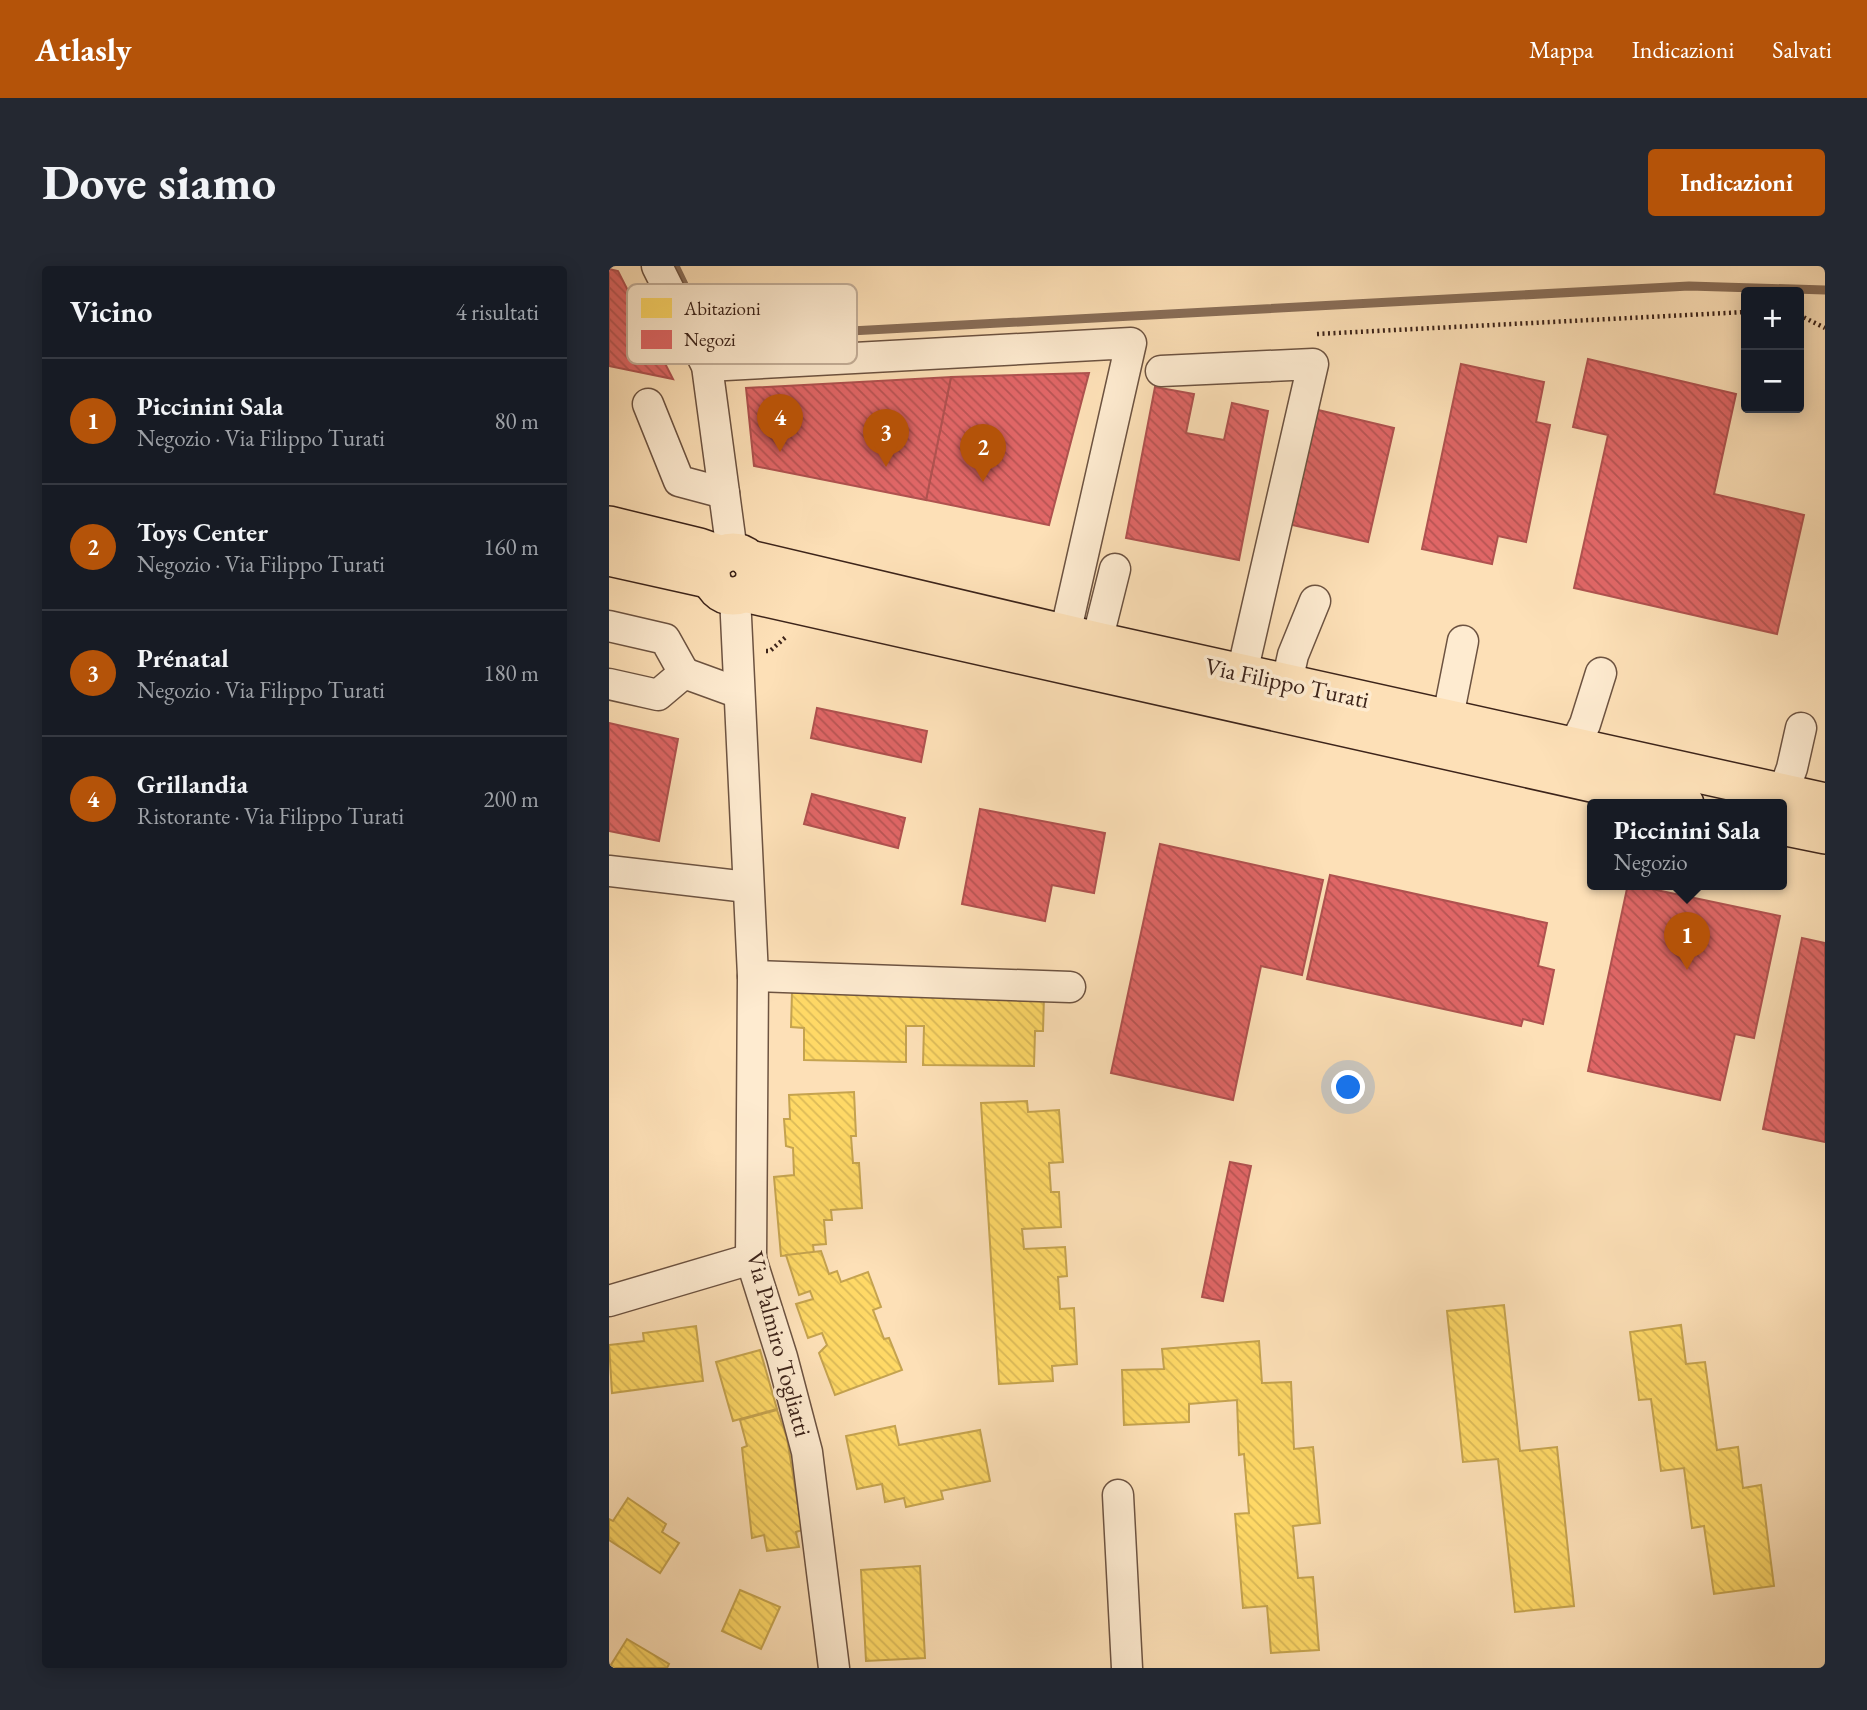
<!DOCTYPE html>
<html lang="it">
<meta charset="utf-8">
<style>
:root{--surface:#171b24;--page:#242831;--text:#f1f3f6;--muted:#9ea1a6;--line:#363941;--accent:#b45309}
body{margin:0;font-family:"EB Garamond",serif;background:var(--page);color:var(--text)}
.controls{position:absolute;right:21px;top:21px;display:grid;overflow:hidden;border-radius:7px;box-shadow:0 4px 18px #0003}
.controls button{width:63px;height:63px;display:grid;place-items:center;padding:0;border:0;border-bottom:2px solid var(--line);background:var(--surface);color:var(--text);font:35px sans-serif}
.you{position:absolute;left:740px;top:822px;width:24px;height:24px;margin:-18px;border:5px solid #fff;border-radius:50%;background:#1a73e8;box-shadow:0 0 0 10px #1a73e833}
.badge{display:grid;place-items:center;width:46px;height:46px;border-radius:50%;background:var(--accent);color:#fff;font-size:23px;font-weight:700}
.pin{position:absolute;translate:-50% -58px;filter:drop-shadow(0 2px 4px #0008)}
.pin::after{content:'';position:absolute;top:37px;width:24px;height:21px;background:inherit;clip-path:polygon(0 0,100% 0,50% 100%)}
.popup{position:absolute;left:978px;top:533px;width:200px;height:91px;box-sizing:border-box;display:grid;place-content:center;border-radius:7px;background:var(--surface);filter:drop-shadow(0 2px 5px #0005);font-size:23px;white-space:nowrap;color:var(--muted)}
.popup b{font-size:26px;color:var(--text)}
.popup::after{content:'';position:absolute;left:50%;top:100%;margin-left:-14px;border:14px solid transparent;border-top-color:var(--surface)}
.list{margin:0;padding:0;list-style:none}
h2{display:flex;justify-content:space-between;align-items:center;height:91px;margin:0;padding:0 28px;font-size:30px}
h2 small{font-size:23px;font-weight:400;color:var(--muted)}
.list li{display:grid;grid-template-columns:46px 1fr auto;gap:21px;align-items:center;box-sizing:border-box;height:126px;padding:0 28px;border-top:2px solid var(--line)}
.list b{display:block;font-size:26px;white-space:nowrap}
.list p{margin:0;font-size:23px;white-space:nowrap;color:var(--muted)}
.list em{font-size:23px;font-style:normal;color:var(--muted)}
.map{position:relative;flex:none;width:1216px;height:1402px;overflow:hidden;border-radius:7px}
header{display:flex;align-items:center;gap:42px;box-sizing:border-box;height:98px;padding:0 35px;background:var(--accent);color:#fff}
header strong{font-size:33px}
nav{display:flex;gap:38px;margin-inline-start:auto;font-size:24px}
.intro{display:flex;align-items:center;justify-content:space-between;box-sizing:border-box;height:168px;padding:0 42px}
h1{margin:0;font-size:49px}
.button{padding:18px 32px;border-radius:7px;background:var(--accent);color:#fff;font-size:24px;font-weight:700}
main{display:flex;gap:42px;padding:0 42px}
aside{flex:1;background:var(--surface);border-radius:7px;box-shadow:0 4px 18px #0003}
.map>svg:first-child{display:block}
.homes{fill:url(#homes-back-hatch);stroke:#c5a34f;stroke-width:2}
.shops{fill:url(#shops-back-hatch);stroke:#af524f;stroke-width:2}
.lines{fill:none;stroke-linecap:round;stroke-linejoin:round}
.stream{stroke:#896e58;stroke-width:9}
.minor-casing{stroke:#6d5341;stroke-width:33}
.major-casing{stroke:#3d241a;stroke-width:40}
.path{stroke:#3d241a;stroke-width:4.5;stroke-dasharray:2 3.5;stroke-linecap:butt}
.minor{stroke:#feebd0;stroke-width:30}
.major{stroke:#fde0b7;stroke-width:37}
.labels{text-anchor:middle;stroke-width:7;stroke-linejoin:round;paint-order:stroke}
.street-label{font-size:24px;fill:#3d241a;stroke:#feebd0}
.key{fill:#feebd0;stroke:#c4af99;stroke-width:2}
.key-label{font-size:19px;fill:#3d241a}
</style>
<header>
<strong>Atlasly</strong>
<nav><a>Mappa</a><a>Indicazioni</a><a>Salvati</a></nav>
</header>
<div class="intro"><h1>Dove siamo</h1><a class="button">Indicazioni</a></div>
<main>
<aside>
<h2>Vicino<small>4 risultati</small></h2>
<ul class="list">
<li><span class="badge">1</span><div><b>Piccinini Sala</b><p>Negozio · Via Filippo Turati</p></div><em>80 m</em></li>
<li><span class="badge">2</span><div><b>Toys Center</b><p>Negozio · Via Filippo Turati</p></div><em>160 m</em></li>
<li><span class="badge">3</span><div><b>Prénatal</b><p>Negozio · Via Filippo Turati</p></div><em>180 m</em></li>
<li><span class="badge">4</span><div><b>Grillandia</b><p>Ristorante · Via Filippo Turati</p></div><em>200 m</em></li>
</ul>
</aside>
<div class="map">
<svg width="1216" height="1402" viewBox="0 0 1216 1402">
<defs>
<pattern id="homes-back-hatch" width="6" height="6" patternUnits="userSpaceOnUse" patternTransform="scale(1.75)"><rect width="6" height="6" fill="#ffd966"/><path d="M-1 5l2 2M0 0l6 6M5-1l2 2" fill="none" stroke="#dbba58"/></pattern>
<pattern id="shops-back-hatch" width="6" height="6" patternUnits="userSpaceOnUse" patternTransform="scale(1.75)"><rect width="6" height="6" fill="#e06666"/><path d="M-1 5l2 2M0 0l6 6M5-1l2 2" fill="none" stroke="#b75453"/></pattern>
</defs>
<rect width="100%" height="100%" fill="#fde0b7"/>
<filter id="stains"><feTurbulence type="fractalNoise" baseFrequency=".00286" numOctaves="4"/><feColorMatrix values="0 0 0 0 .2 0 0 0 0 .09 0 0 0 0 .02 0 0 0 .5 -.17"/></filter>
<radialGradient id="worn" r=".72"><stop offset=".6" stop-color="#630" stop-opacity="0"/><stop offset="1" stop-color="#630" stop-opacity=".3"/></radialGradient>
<g class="homes">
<polygon points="183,726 435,730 434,765 426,765 425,800 314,799 315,760 297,760 297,796 195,794 195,762 182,761"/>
<polygon points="245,826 247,870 242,870 244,897 250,897 253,942 222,944 223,954 215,954 217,978 204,979 205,987 172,990 165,911 185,909 184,882 177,880 175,853 181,853 180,829"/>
<polygon points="418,835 419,846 450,844 454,896 440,897 442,926 450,926 452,961 413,963 415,983 456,981 458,1010 449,1011 451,1043 465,1042 468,1098 443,1100 444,1115 390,1118 372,837"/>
<polygon points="212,985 220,1008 228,1005 232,1016 259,1006 272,1041 264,1044 275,1073 280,1072 293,1104 226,1129 210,1087 218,1079 213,1067 199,1072 187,1038 204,1033 201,1025 190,1029 177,989"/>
<polygon points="895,1039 911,1185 948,1181 965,1340 906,1346 889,1193 854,1196 838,1045"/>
<polygon points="1072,1059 1077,1098 1096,1096 1108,1184 1129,1181 1134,1222 1152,1219 1165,1320 1105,1328 1095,1260 1083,1262 1075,1202 1052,1205 1042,1133 1030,1134 1021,1066"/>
<polygon points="87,1060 94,1115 3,1127 0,1079 35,1075 34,1067"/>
<polygon points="650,1075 653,1117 682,1116 685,1183 704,1181 711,1257 684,1260 689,1312 704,1311 710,1384 662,1387 658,1340 634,1342 626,1248 640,1247 635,1188 630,1189 628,1134 580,1138 580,1156 515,1159 513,1104 555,1103 553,1083"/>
<polygon points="151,1084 168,1143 124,1155 107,1096"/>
<polygon points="168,1144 178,1172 193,1264 187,1266 190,1281 158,1285 155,1269 143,1272 133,1182 138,1180 131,1154"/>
<polygon points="286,1160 290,1179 371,1164 381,1215 332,1225 334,1233 297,1241 295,1232 276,1236 273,1218 248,1223 237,1170"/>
<polygon points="19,1232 57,1258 53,1266 70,1277 51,1307 0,1274 0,1253 4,1255"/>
<polygon points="311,1300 316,1392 257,1395 252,1304"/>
<polygon points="131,1324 171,1341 152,1383 113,1365"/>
<polygon points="18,1373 60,1398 58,1402 0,1402"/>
</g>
<g class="shops">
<polygon points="0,3 9,5 64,113 0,100"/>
<polygon points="979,93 1127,128 1105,228 1195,249 1168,368 965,322 999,169 964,161"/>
<polygon points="852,98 935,116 927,156 941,159 917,276 889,270 883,298 813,283"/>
<polygon points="480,107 440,259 317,234 342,111"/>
<polygon points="342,111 317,234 145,200 137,122"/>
<polygon points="546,121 585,128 577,167 615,174 623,137 659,145 630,294 517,272"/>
<polygon points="705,143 785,162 759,276 679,258"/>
<polygon points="208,442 318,465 312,496 202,472"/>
<polygon points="0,457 69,473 50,575 0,565"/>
<polygon points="203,528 296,552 289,582 195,558"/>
<polygon points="371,543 496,567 485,627 443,619 436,655 353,638"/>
<polygon points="551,578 714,614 693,709 652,700 624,834 502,807"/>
<polygon points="721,609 938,657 929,700 945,704 934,758 914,753 912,760 698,713"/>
<polygon points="1019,618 1171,650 1145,772 1126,768 1111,834 979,805"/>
<polygon points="1193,672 1216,677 1216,876 1154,863"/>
<polygon points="621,896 642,900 614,1035 593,1031"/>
</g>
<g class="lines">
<polyline class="stream" points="66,0 91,52 113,72 1080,20 1216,24"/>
<g class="minor-casing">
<g id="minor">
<polyline points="48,0 98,100 123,286"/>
<polyline points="98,100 522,77 456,368"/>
<polyline points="552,105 704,98 633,407"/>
<polyline points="39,138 70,215 115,227"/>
<polyline points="126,330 144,710 142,993 173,1091 198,1186 225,1402"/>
<polyline points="0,360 56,373 75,407"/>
<polyline points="488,375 506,303"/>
<polyline points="678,416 684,389 706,335"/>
<polyline points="0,418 49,429 75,407 130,427"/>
<polyline points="839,451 854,375"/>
<polyline points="965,480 976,458 992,407"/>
<polyline points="1174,527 1183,502 1192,462"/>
<polyline points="0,605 138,621"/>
<polyline points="144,710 461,721"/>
<polyline points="0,1035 142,993"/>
<polyline points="509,1229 518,1402"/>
</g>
</g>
<g class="major-casing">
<g id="major">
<polyline points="0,259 90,281 113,289"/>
<circle cx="124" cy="308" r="22"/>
<polyline points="0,291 103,314"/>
<polyline points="140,293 488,375 1216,536"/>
<polyline points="135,327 1076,538"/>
<polyline points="1172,560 1216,569"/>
</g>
</g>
<g class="path">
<polyline points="1190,49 1216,62"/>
<polyline points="708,68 1137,46"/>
<polyline points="157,385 161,385 178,370"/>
</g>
<use href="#minor" class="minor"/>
<use href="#major" class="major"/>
</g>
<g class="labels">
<g class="street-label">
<text transform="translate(678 417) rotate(12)" y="8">Via Filippo Turati</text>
<text transform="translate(170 1078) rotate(75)" y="8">Via Palmiro Togliatti</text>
</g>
</g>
<rect x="18" y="18" width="230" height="80" rx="10" class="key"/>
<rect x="32" y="32" width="31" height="20" fill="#ffd966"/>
<rect x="32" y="64" width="31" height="19" fill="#e06666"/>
<g class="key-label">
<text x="75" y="49">Abitazioni</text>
<text x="75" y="80">Negozi</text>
</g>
<rect width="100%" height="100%" filter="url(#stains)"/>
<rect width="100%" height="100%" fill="url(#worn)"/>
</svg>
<div class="controls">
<button>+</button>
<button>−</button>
</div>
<div class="you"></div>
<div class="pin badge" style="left:1078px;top:704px">1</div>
<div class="popup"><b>Piccinini Sala</b>Negozio</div>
<div class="pin badge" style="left:374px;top:216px">2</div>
<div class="pin badge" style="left:277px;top:201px">3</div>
<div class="pin badge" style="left:171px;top:186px">4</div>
</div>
</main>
